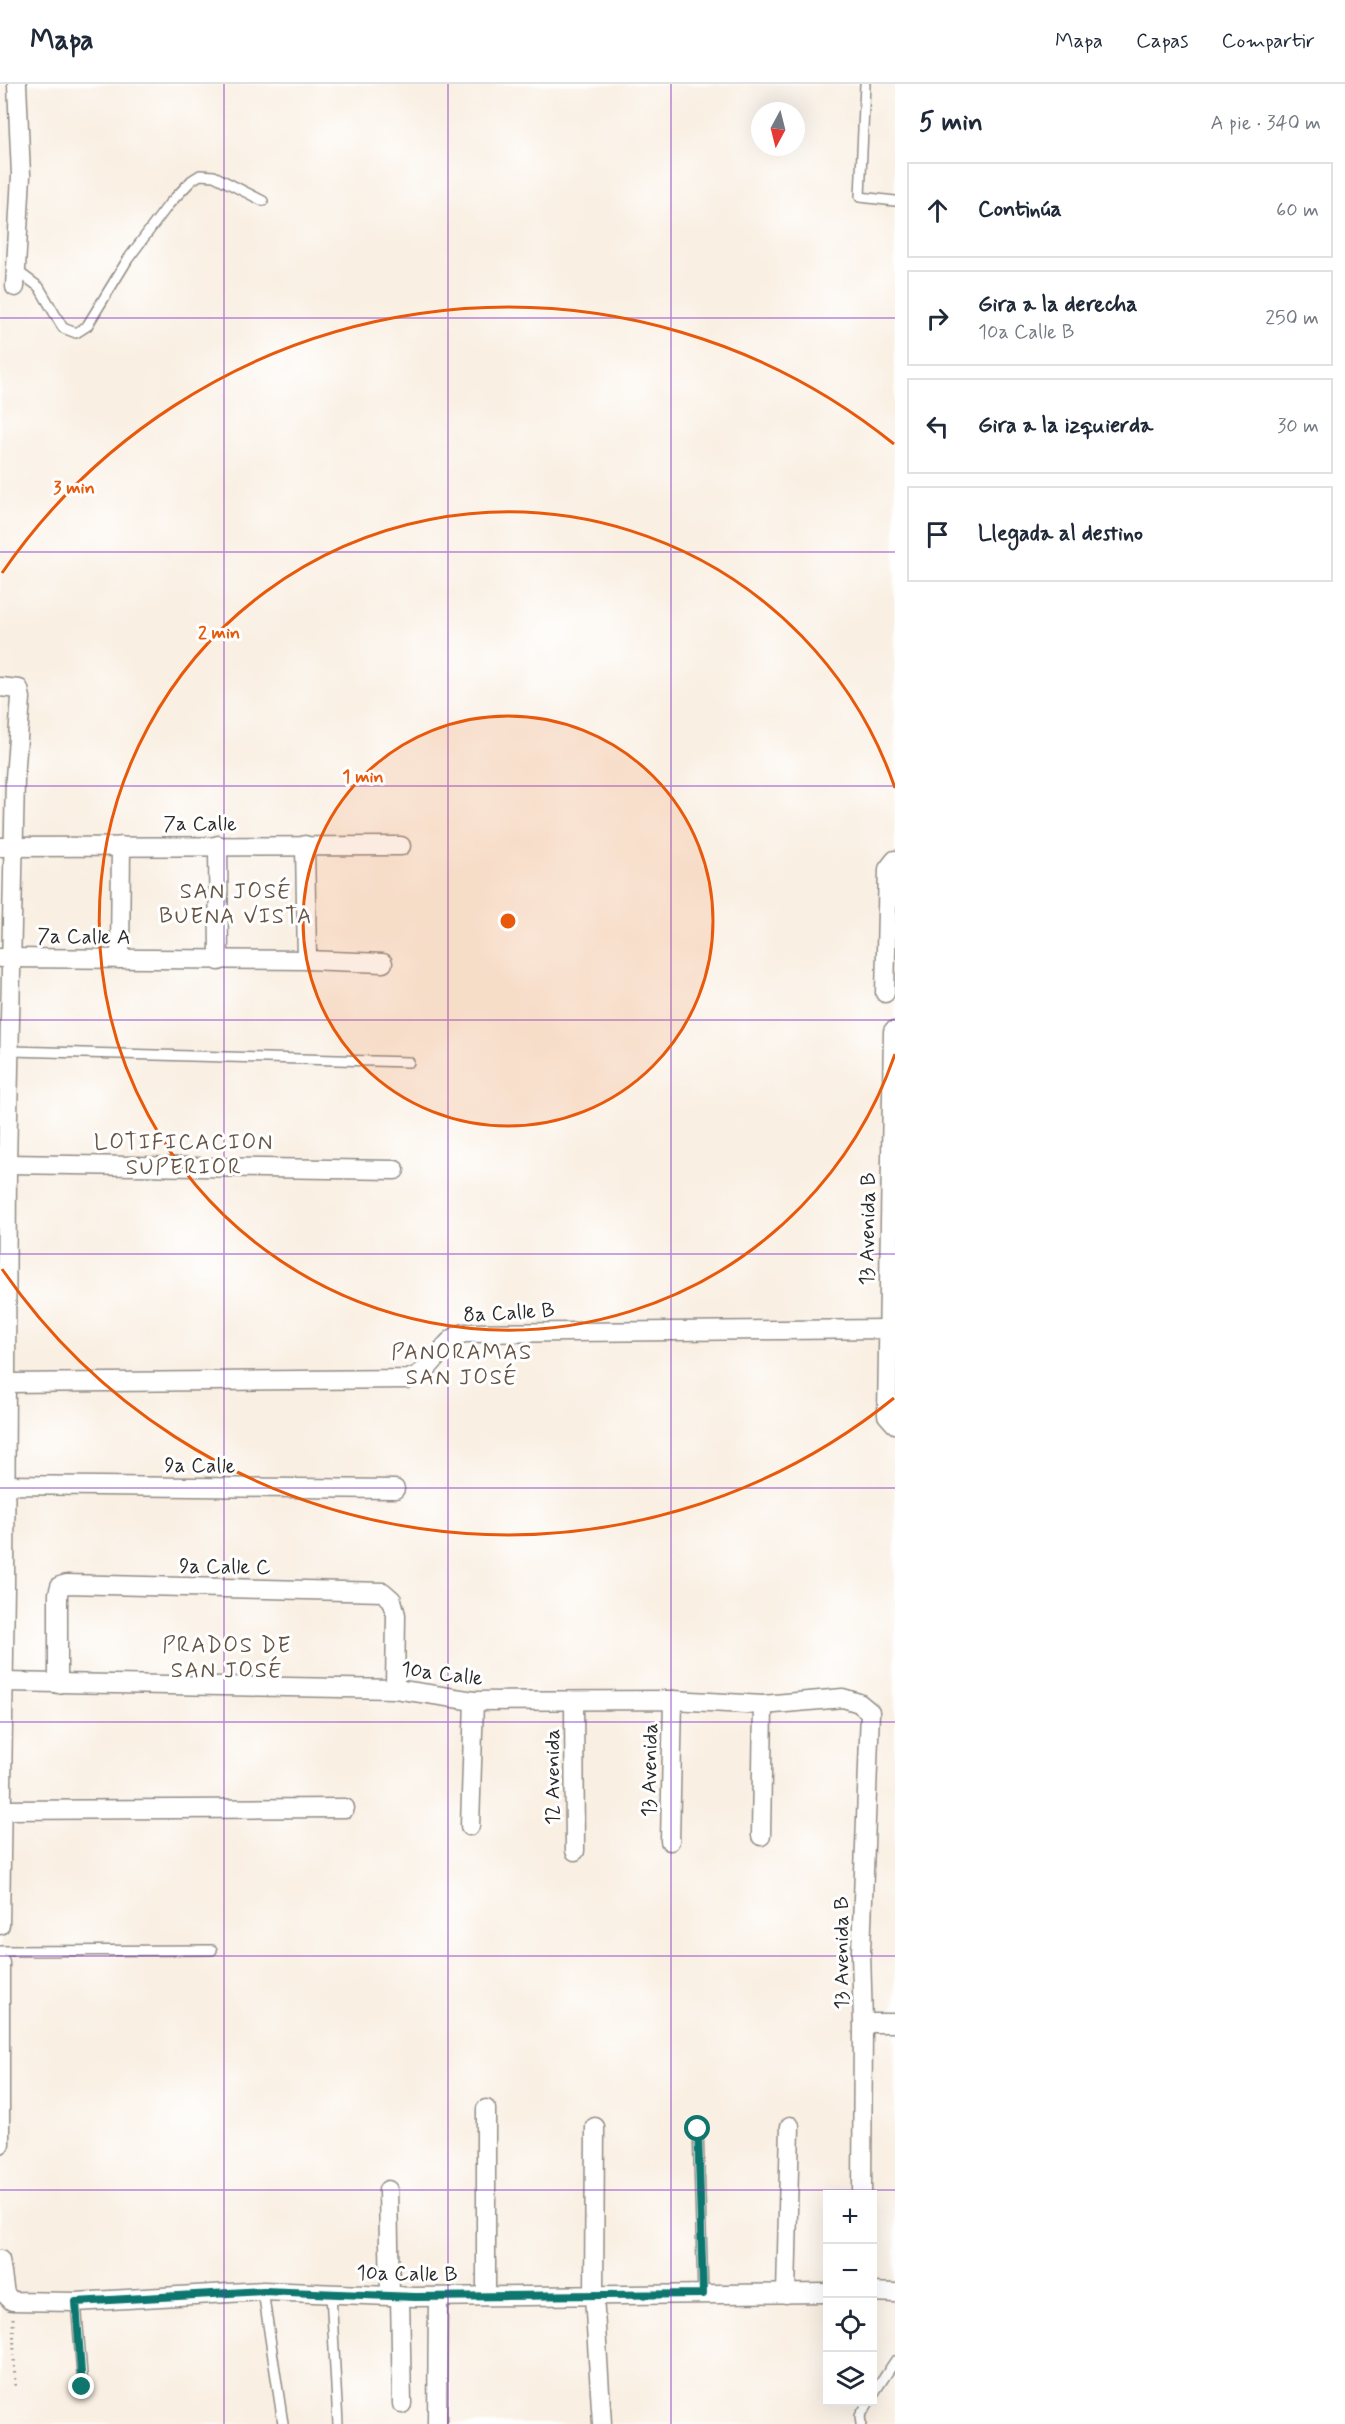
<!DOCTYPE html>
<html lang="es">
<meta charset="utf-8">
<style>
:root{--surface:#fff;--page:#f2f2f3;--text:#1f2937;--muted:#747a83;--line:#e0e1e3}
body{margin:0;font-family:Mynerve,sans-serif;background:var(--page);color:var(--text)}
.controls{position:absolute;right:18px;bottom:18px;display:grid;overflow:hidden;border-radius:0px;box-shadow:0 6px 24px #0002}
.controls button{width:54px;height:54px;display:grid;place-items:center;padding:0;border:0;border-bottom:2px solid var(--line);background:var(--surface);color:var(--text);font:30px sans-serif}
.compass{position:absolute;left:751px;top:18px;width:54px;height:54px;border-radius:50%;background:var(--surface);box-shadow:0 6px 24px #0002;rotate:187deg}
.stop{position:absolute;width:18px;height:18px;margin:-14px;border:4px solid #0f766e;border-radius:50%;background:#fff}
.stop.end{background:#0f766e;border-color:#fff;box-shadow:0 2px 6px #0008}
.list{margin:0;padding:0;list-style:none}
h2{display:flex;justify-content:space-between;align-items:center;height:78px;margin:0;padding:0 24px;font-size:26px}
h2 small{font-size:20px;font-weight:400;color:var(--muted)}
.list li{display:grid;grid-template-columns:39px 1fr auto;gap:18px;align-items:center;box-sizing:border-box;height:96px;margin:0 12px 12px;padding:0 12px;border:2px solid var(--line);border-radius:0px}
.list b{display:block;font-size:22px;white-space:nowrap}
.list p{margin:0;font-size:20px;white-space:nowrap;color:var(--muted)}
.list em{font-size:20px;font-style:normal;color:var(--muted)}
.icon{flex:none;width:33px;height:33px;fill:none;stroke:currentColor;stroke-width:2;stroke-linecap:round;stroke-linejoin:round}
.map{position:relative;flex:none;width:895px;height:2340px;overflow:hidden}
header{display:flex;align-items:center;gap:36px;box-sizing:border-box;height:84px;padding:0 30px;background:var(--surface);border-bottom:2px solid var(--line)}
header strong{font-size:28px}
nav{display:flex;gap:33px;margin-inline-start:auto;font-size:21px}
main{display:flex}
aside{flex:1;background:var(--surface)}
.map>svg:first-child{display:block}
.lines{fill:none;stroke-linecap:round;stroke-linejoin:round}
.service-casing{stroke:#928d86;stroke-width:12}
.minor-casing{stroke:#928d86;stroke-width:21}
.path{stroke:#928d86;stroke-width:3;stroke-dasharray:1.5 4.5;stroke-linecap:butt}
.service{stroke:#fff;stroke-width:9}
.minor{stroke:#fff;stroke-width:18}
.route{stroke:#0f766e;stroke-width:8}
.grid{fill:none;stroke:#7b2cbf;stroke-width:1.5;stroke-opacity:0.55}
.ring{fill:none;stroke:#e8590c;stroke-width:3}
.labels{text-anchor:middle;stroke-width:6;stroke-linejoin:round;paint-order:stroke}
.street-label{font-size:21px;fill:#2b2b2b;stroke:#fff}
.neighbourhood-label{font-size:22px;letter-spacing:1.5px;fill:#675546;stroke:#fff}
.centre{fill:#e8590c;stroke:#fff;stroke-width:3}
.ring-label{font-size:18px;text-anchor:middle;font-weight:bold;fill:#e8590c;stroke:#fff;stroke-width:6;stroke-linejoin:round;paint-order:stroke}
</style>
<header>
<strong>Mapa</strong>
<nav><a>Mapa</a><a>Capas</a><a>Compartir</a></nav>
</header>
<main>
<div class="map">
<svg width="895" height="2340" viewBox="0 0 895 2340">
<rect width="100%" height="100%" fill="#fff"/>
<filter id="ink" filterUnits="userSpaceOnUse"><feTurbulence type="fractalNoise" baseFrequency=".0167" numOctaves="2"/><feDisplacementMap in="SourceGraphic" scale="12" xChannelSelector="R" yChannelSelector="G"/><feConvolveMatrix kernelMatrix="1 2 1 2 8 2 1 2 1" color-interpolation-filters="sRGB"/></filter>
<filter id="wash" filterUnits="userSpaceOnUse"><feTurbulence type="fractalNoise" baseFrequency=".008" numOctaves="4" result="noise"/><feDisplacementMap in="SourceGraphic" scale="24" xChannelSelector="R" yChannelSelector="G"/><feGaussianBlur stdDeviation="1.35" result="paint"/><feColorMatrix in="noise" values="0 0 0 0 0 0 0 0 0 0 0 0 0 0 0 0 0 1.4 0 .05"/><feComposite in="paint" operator="in"/></filter>
<g filter="url(#wash)">
<rect width="100%" height="100%" fill="#f9efe2"/>
</g>
<g filter="url(#ink)">
<g class="lines">
<g class="service-casing">
<g id="service">
<polyline points="865,0 860,113 895,117"/>
<polyline points="16,186 39,203 63,244 76,249 87,242 128,175 169,120 192,96 200,91 214,92 263,117"/>
<polyline points="11,967 409,978"/>
<polyline points="0,1867 212,1866"/>
<polyline points="698,2045 703,2210"/>
<polyline points="263,2207 283,2340"/>
<polyline points="331,2209 338,2340"/>
<polyline points="76,2218 83,2303"/>
<polyline points="872,2312 895,2277"/>
<polyline points="861,2340 860,2332 869,2318"/>
</g>
</g>
<g class="minor-casing">
<g id="minor">
<polyline points="15,203 21,91 17,0"/>
<polyline points="0,603 19,605 21,614 15,694 7,1080 5,1501 0,1841"/>
<polyline points="218,761 219,877"/>
<polyline points="305,761 307,876"/>
<polyline points="0,763 401,762"/>
<polyline points="0,874 307,876 383,879"/>
<polyline points="120,875 121,762"/>
<polyline points="885,909 888,785 895,776"/>
<polyline points="893,947 887,1331 895,1340"/>
<polyline points="7,1080 395,1086"/>
<path d="M 6,1299 L 408,1295 C 438,1286 439,1257 464,1249 L 888,1245"/>
<polyline points="5,1401 395,1405"/>
<polyline points="4,1598 395,1605 474,1617 673,1616 763,1621 843,1614 859,1619 870,1628 861,1868 863,1939 862,2110"/>
<polyline points="58,1600 58,1510 60,1502 67,1500 383,1508 392,1516 396,1531 395,1605"/>
<polyline points="574,1618 575,1767"/>
<polyline points="2,1726 345,1724"/>
<polyline points="470,1742 474,1617"/>
<polyline points="761,1752 763,1621"/>
<polyline points="670,1757 673,1616"/>
<polyline points="0,1879 0,2060"/>
<polyline points="863,1939 895,1939"/>
<polyline points="486,2025 486,2212"/>
<polyline points="595,2043 594,2211 602,2340"/>
<polyline points="388,2106 390,2211"/>
<polyline points="0,2176 5,2210 12,2217 76,2218 263,2207 415,2213 828,2209"/>
<polyline points="872,2208 895,2209"/>
<polyline points="786,2210 790,2042"/>
<polyline points="400,2212 402,2320"/>
<polyline points="437,2340 438,2213"/>
</g>
</g>
<polyline class="path" points="13,2234 15,2304"/>
<use href="#service" class="service"/>
<use href="#minor" class="minor"/>
</g>
</g>
<g class="lines" filter="url(#ink)">
<polyline class="route" points="82,2303 76,2218 263,2207 415,2213 703,2210 698,2045"/>
</g>
<path class="grid" d="M 224,0 L 224,2340M 448,0 L 448,2340M 671,0 L 671,2340M 0,234 L 895,234M 0,468 L 895,468M 0,702 L 895,702M 0,936 L 895,936M 0,1170 L 895,1170M 0,1404 L 895,1404M 0,1638 L 895,1638M 0,1872 L 895,1872M 0,2106 L 895,2106"/>
<circle cx="508" cy="837" r="205" fill="#e8590c" fill-opacity=".12"/>
<g class="ring">
<circle cx="508" cy="837" r="205"/>
<path d="M895 970A409 409 0 1 1 895 704"/>
<path d="M894 1314A614 614 0 0 1 2 1185M2 489A614 614 0 0 1 894 360"/>
</g>
<g class="labels">
<g class="street-label">
<text x="200" y="746">7a Calle</text>
<text transform="translate(84 852) rotate(1)" y="7">7a Calle A</text>
<text transform="translate(867 1145) rotate(-89)" y="7">13 Avenida B</text>
<text transform="translate(509 1228) rotate(-3)" y="7">8a Calle B</text>
<text transform="translate(200 1381) rotate(1)" y="7">9a Calle</text>
<text transform="translate(225 1482) rotate(1)" y="7">9a Calle C</text>
<text transform="translate(442 1589) rotate(7)" y="7">10a Calle</text>
<text transform="translate(649 1686) rotate(-89)" y="7">13 Avenida</text>
<text transform="translate(552 1693) rotate(-90)" y="7">12 Avenida</text>
<text transform="translate(841 1869) rotate(-90)" y="7">13 Avenida B</text>
<text transform="translate(407 2189) rotate(1)" y="7">10a Calle B</text>
</g>
<g class="neighbourhood-label">
<text x="236" y="814">SAN JOSÉ<tspan x="236" dy="25">BUENA VISTA</tspan></text>
<text x="184" y="1065">LOTIFICACION<tspan x="184" dy="25">SUPERIOR</tspan></text>
<text x="462" y="1275">PANORAMAS<tspan x="462" dy="25">SAN JOSÉ</tspan></text>
<text x="227" y="1568">PRADOS DE<tspan x="227" dy="25">SAN JOSÉ</tspan></text>
</g>
</g>
<circle cx="508" cy="837" r="9" class="centre"/>
<g class="ring-label">
<text x="74" y="409">3 min</text>
<text x="219" y="554">2 min</text>
<text x="363" y="698">1 min</text>
</g>
</svg>
<div class="controls">
<button>+</button>
<button>−</button>
<button><svg class="icon" aria-label="locate" viewBox="0 0 24 24"><circle cx="12" cy="12" r="6"/><path d="M12 2v4M12 18v4M2 12h4M18 12h4"/></svg></button>
<button><svg class="icon" aria-label="layers" viewBox="0 0 24 24"><path d="M12 4l9 5-9 5-9-5zM3 14l9 5 9-5"/></svg></button>
</div>
<svg class="compass" viewBox="-18 -18 36 36"><path d="M0-13l5 13h-10z" fill="#e53935"/><path d="M0 13l5-13h-10z" fill="#747a83"/></svg>
<div class="stop" style="left:698px;top:2045px"></div>
<div class="stop end" style="left:82px;top:2303px"></div>
</div>
<aside>
<h2>5 min<small>A pie · 340 m</small></h2>
<ul class="list">
<li><svg class="icon" aria-label="ahead" viewBox="0 0 24 24"><path d="M12 20V5M6 11l6-6 6 6"/></svg><div><b>Continúa</b></div><em>60 m</em></li>
<li><svg class="icon" aria-label="right" viewBox="0 0 24 24"><path d="M7 20v-9h11M14 6l5 5-5 5"/></svg><div><b>Gira a la derecha</b><p>10a Calle B</p></div><em>250 m</em></li>
<li><svg class="icon" aria-label="left" viewBox="0 0 24 24"><path d="M17 20v-9H6M10 6l-5 5 5 5"/></svg><div><b>Gira a la izquierda</b></div><em>30 m</em></li>
<li><svg class="icon" aria-label="arrive" viewBox="0 0 24 24"><path d="M6 21V4h12l-3 4 3 4H6"/></svg><div><b>Llegada al destino</b></div></li>
</ul>
</aside>
</main>
